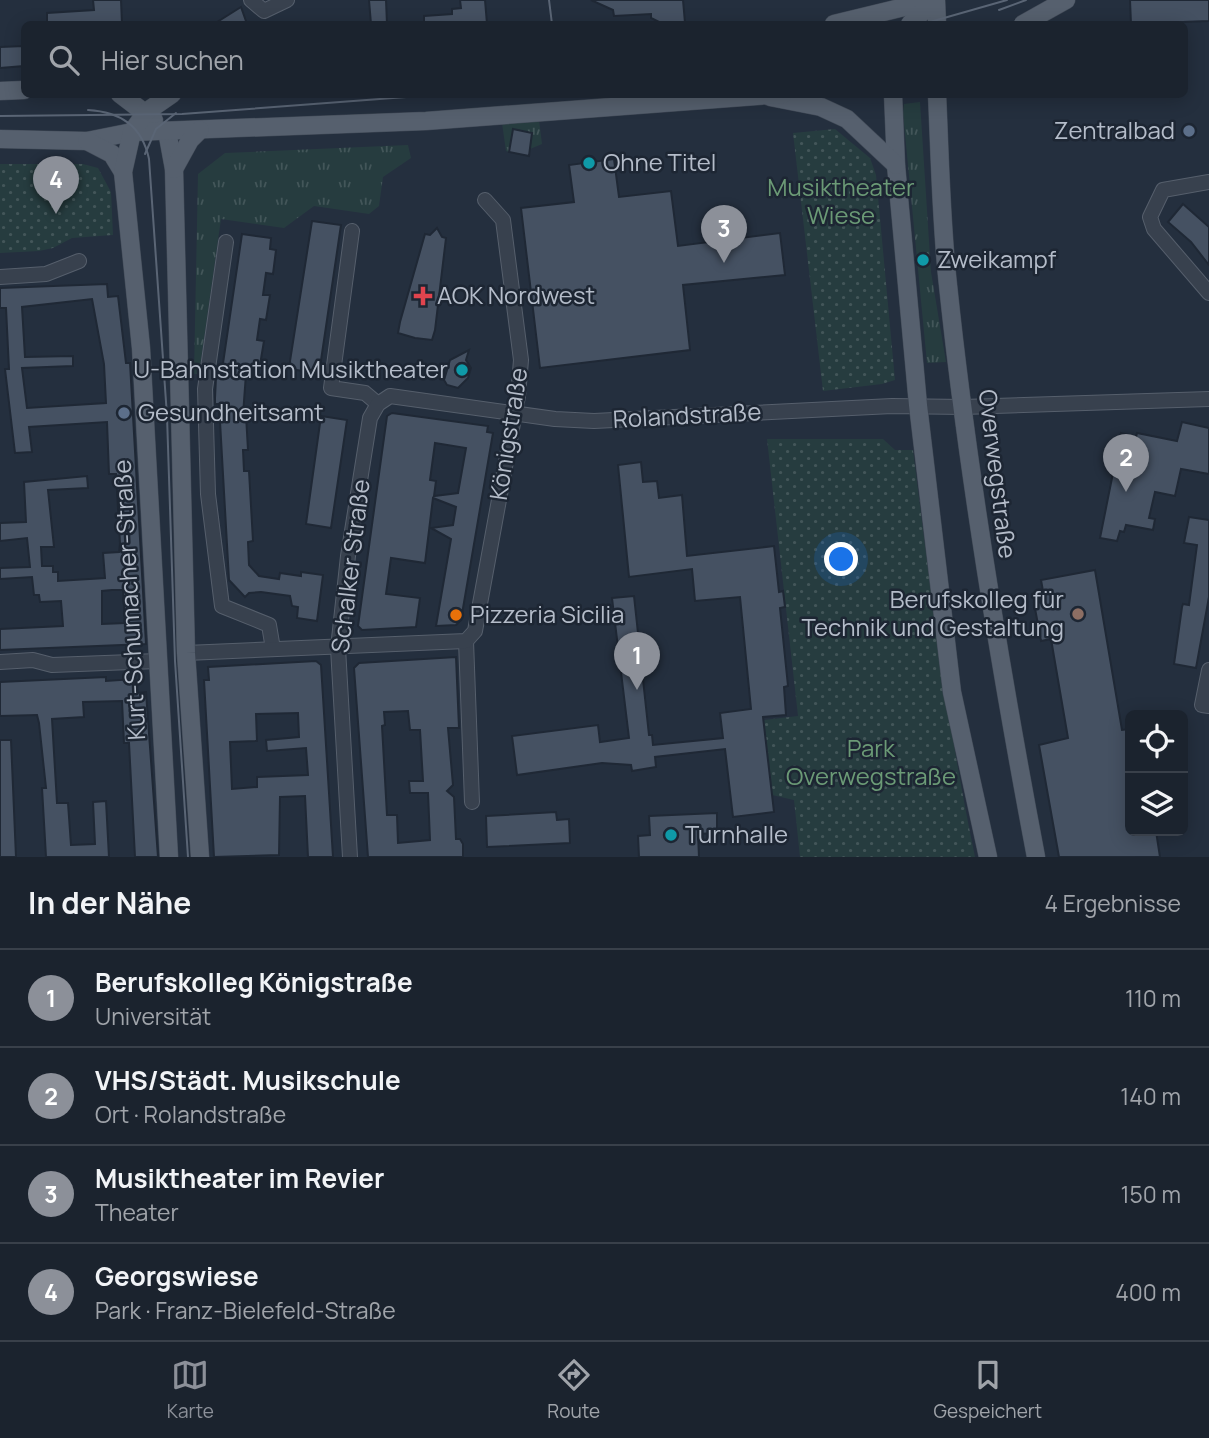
<!DOCTYPE html>
<html lang="de">
<meta charset="utf-8">
<style>
:root{--surface:#1b232e;--page:#282f3a;--text:#f1f3f6;--muted:#a0a4aa;--line:#39404a;--accent:#8c9099}
body{margin:0;font-family:Manrope,sans-serif;background:var(--page);color:var(--text)}
.controls{position:absolute;right:21px;bottom:21px;display:grid;overflow:hidden;border-radius:10px;box-shadow:0 4px 18px #0003}
.controls button{width:63px;height:63px;display:grid;place-items:center;padding:0;border:0;border-bottom:2px solid var(--line);background:var(--surface);color:var(--text);font:35px sans-serif}
.you{position:absolute;left:842px;top:560px;width:24px;height:24px;margin:-18px;border:5px solid #fff;border-radius:50%;background:#1a73e8;box-shadow:0 0 0 10px #1a73e833}
.badge{display:grid;place-items:center;width:46px;height:46px;border-radius:50%;background:var(--accent);color:#fff;font-size:23px;font-weight:700}
.pin{position:absolute;translate:-50% -58px;filter:drop-shadow(0 2px 4px #0008)}
.pin::after{content:'';position:absolute;top:37px;width:24px;height:21px;background:inherit;clip-path:polygon(0 0,100% 0,50% 100%)}
.list{margin:0;padding:0;list-style:none}
h2{display:flex;justify-content:space-between;align-items:center;height:91px;margin:0;padding:0 28px;font-size:30px}
h2 small{font-size:23px;font-weight:400;color:var(--muted)}
.list li{display:grid;grid-template-columns:46px 1fr auto;gap:21px;align-items:center;box-sizing:border-box;height:98px;padding:0 28px;border-top:2px solid var(--line)}
.list b{display:block;font-size:26px;white-space:nowrap}
.list p{margin:0;font-size:23px;white-space:nowrap;color:var(--muted)}
.list em{font-size:23px;font-style:normal;color:var(--muted)}
.icon{flex:none;width:38px;height:38px;fill:none;stroke:currentColor;stroke-width:2;stroke-linecap:round;stroke-linejoin:round}
.map{position:relative;flex:none;width:1209px;height:857px;overflow:hidden}
.search{position:absolute;background:var(--surface);box-shadow:0 4px 18px #0003;left:21px;right:21px;top:21px;height:77px;display:flex;align-items:center;gap:18px;box-sizing:border-box;padding:0 24px;border-radius:10px;color:var(--muted);font-size:26px}
.sheet{height:483px;background:var(--surface)}
nav{display:flex;justify-content:space-around;align-items:center;box-sizing:border-box;height:98px;border-top:2px solid var(--line);background:var(--surface);font-size:19px;color:var(--muted)}
nav a{display:grid;justify-items:center;gap:4px}
nav .on{color:var(--accent)}
.map>svg:first-child{display:block}
.grass{fill:url(#grass-tufts)}
.park{fill:url(#park-dots)}
.building{fill:#455162;stroke:#1f2835;stroke-width:2;fill-rule:evenodd}
.lines{fill:none;stroke-linecap:round;stroke-linejoin:round}
.minor-casing{stroke:#565f6c;stroke-width:16}
.major-casing{stroke:#414a57;stroke-width:19}
.minor{stroke:#38414e;stroke-width:14}
.major{stroke:#56606e;stroke-width:18}
.tram{stroke:#5a6575;stroke-width:2}
.service-dot{fill:#5c6f8a;stroke:#1d2633;stroke-width:2.5}
.culture-dot{fill:#0f9aa8;stroke:#1d2633;stroke-width:2.5}
.health-dot{fill:#e0444e;stroke:#1d2633;stroke-width:2.5}
.education-dot{fill:#8d6e63;stroke:#1d2633;stroke-width:2.5}
.food-dot{fill:#e8710a;stroke:#1d2633;stroke-width:2.5}
.labels{text-anchor:middle;stroke-width:5;stroke-linejoin:round;paint-order:stroke}
.poi-label{font-size:24px;fill:#b4bcc9;stroke:#1d2633;text-anchor:start}
.park-label{font-size:24px;fill:#6b9a76;stroke:#1d2633}
.street-label{font-size:24px;fill:#b4bcc9;stroke:#1d2633}
</style>
<div class="map">
<svg width="1209" height="857" viewBox="0 0 1209 857">
<defs>
<pattern id="grass-tufts" width="24" height="20" patternUnits="userSpaceOnUse" patternTransform="scale(1.75)"><rect width="24" height="20" fill="#263c3f"/><path d="M3 7l-1-3M5 7V3M7 7l1-3M15 17l-1-3M17 17v-4M19 17l1-3" fill="none" stroke="#435659"/></pattern>
<pattern id="park-dots" width="8" height="8" patternUnits="userSpaceOnUse" patternTransform="scale(1.75)"><rect width="8" height="8" fill="#263c3f"/><path d="M2 2h.1M6 6h.1" fill="none" stroke="#435659" stroke-width="1.8" stroke-linecap="round"/></pattern>
</defs>
<rect width="100%" height="100%" fill="#242f3e"/>
<g class="grass">
<polygon points="920,102 931,272 946,362 927,363 903,113 904,104"/>
<polygon points="539,120 542,144 530,149 532,133 513,129 509,152 506,151 502,123"/>
<polygon points="408,145 411,158 383,177 379,206 369,214 314,206 284,228 221,219 199,374 194,374 198,174 225,153"/>
</g>
<g class="park">
<polygon points="835,129 870,158 876,175 895,380 882,384 823,391 793,133"/>
<polygon points="0,164 83,164 98,168 111,192 113,235 72,238 53,248 39,251 0,253"/>
<path d="M 767,439 L 883,439 L 895,450 L 913,450 C 930,586 947,723 975,857 L 800,857 L 794,800 L 772,795 L 764,720 L 798,716 Z"/>
</g>
<g class="building">
<polygon points="93,0 121,0 122,24 47,24 47,13 94,10"/>
<polygon points="369,0 386,0 387,24 371,24"/>
<polygon points="460,0 485,0 487,24 424,24 424,16 452,14 452,9 461,8"/>
<polygon points="591,0 683,0 685,23 659,22 651,18 651,14 614,16 613,10"/>
<polygon points="1130,0 1209,0 1209,21 1131,24"/>
<polygon points="241,7 247,24 214,24"/>
<polygon points="24,46 24,66 0,68 0,47"/>
<polygon points="513,129 532,133 529,156 509,152"/>
<polygon points="614,159 619,197 671,191 678,246 780,233 785,275 683,285 690,350 540,368 521,208 574,202 569,165"/>
<polygon points="1183,204 1209,227 1209,265 1191,242 1168,222"/>
<polygon points="312,221 341,225 319,374 291,369 290,361"/>
<polygon points="437,228 442,237 446,238 435,330 432,340 415,338 398,333 400,322 425,234 430,235"/>
<polygon points="242,234 271,238 270,249 276,250 273,274 266,273 263,295 270,295 266,320 260,319 257,340 264,341 260,365 253,364 252,375 246,374 243,415 246,415 248,450 243,450 244,471 249,471 253,541 248,542 249,565 259,576 279,579 280,573 301,576 301,572 323,575 317,621 297,618 298,607 292,606 290,596 261,592 249,593 245,597 229,580 219,404 215,404 215,398 216,377 221,377"/>
<path d="M 107,284 L 108,297 L 118,296 L 126,363 L 130,363 L 146,644 L 0,650 L 0,629 L 63,626 L 61,601 L 40,602 L 39,595 L 34,595 L 32,577 L 0,579 L 0,568 L 30,567 L 27,538 L 0,541 L 0,523 L 26,522 L 24,482 L 87,476 L 88,488 L 48,490 L 54,547 L 41,547 L 42,566 L 53,566 L 53,572 L 58,572 L 58,581 L 105,578 L 103,553 L 119,552 L 120,543 L 116,474 L 109,474 L 107,422 L 29,427 L 32,452 L 15,453 L 5,369 L 9,369 L 6,308 L 0,308 L 0,288 ZM 92,299 L 104,364 L 106,403 L 27,408 L 22,368 L 73,366 L 73,356 L 25,357 L 22,307 ZM 112,590 L 123,590 L 125,623 L 102,624 L 102,591 Z"/>
<polygon points="469,350 466,360 471,368 468,378 458,388 447,385 444,380 450,360"/>
<path d="M 392,413 L 488,426 L 487,432 L 493,433 L 461,620 L 456,625 L 436,626 L 451,539 L 431,528 L 453,525 L 456,507 L 433,498 L 425,563 L 391,558 L 386,594 L 420,598 L 416,627 L 362,630 L 358,626 L 387,416 ZM 435,443 L 466,448 L 458,493 L 434,496 L 436,481 L 430,480 Z"/>
<polygon points="321,416 347,420 331,528 306,524"/>
<polygon points="1182,422 1209,428 1209,474 1181,469 1175,496 1155,492 1149,518 1155,519 1153,530 1126,525 1124,532 1120,531 1117,541 1100,538 1121,433 1136,437 1137,433 1177,441"/>
<polygon points="641,462 643,482 657,481 659,498 682,495 687,556 774,546 779,592 783,591 785,607 780,608 788,686 784,687 786,715 763,717 774,812 733,817 725,749 655,757 656,767 632,771 631,765 602,763 517,775 512,736 598,725 600,742 629,738 612,598 634,596 649,735 652,735 653,745 723,738 720,713 751,709 740,597 695,601 692,569 629,577 618,465"/>
<polygon points="1189,517 1209,520 1209,597 1196,668 1174,664 1182,607 1183,604 1189,605 1197,545 1184,543"/>
<polygon points="1095,570 1122,730 1130,729 1130,831 1156,831 1160,857 1059,857 1039,745 1068,738 1051,639 1041,641 1034,603 1045,602 1041,580"/>
<path d="M 456,657 L 459,728 L 448,728 L 453,785 L 447,791 L 454,797 L 456,839 L 460,839 L 463,844 L 463,857 L 368,857 L 354,668 L 359,663 ZM 408,711 L 410,730 L 420,730 L 423,781 L 409,781 L 410,793 L 428,793 L 430,840 L 398,843 L 397,815 L 387,815 L 382,726 L 385,725 L 384,712 Z"/>
<path d="M 316,661 L 321,665 L 333,857 L 308,857 L 305,796 L 280,797 L 279,855 L 214,857 L 204,680 L 209,680 L 208,667 ZM 298,713 L 299,737 L 266,740 L 267,751 L 306,748 L 308,775 L 257,777 L 257,787 L 232,789 L 230,742 L 257,741 L 256,714 Z"/>
<polygon points="106,677 106,681 135,679 136,693 146,692 158,857 135,857 129,743 124,743 122,701 83,702 84,717 52,719 57,803 68,803 71,845 95,844 93,802 106,801 109,857 46,857 42,788 46,788 39,723 37,715 0,716 0,682"/>
<polygon points="0,740 11,740 16,857 0,857"/>
<polygon points="556,812 557,820 569,819 570,843 487,847 486,816"/>
<polygon points="717,813 717,833 698,834 699,857 639,857 638,836 650,835 649,816"/>
</g>
<g class="lines">
<g class="minor-casing">
<g id="minor">
<polyline points="251,0 264,11 287,0"/>
<polyline points="1209,182 1163,190 1150,217 1154,229 1209,293"/>
<polyline points="352,231 331,388 365,393 378,404"/>
<polyline points="226,242 205,389 208,494 222,606 269,625 273,649"/>
<polyline points="0,277 46,274 79,261"/>
<polyline points="466,641 472,802"/>
<polyline points="186,653 466,641 475,631 518,396 521,360 503,220 485,200"/>
<polyline points="0,662 33,660 52,665 158,661"/>
<polyline points="1209,670 1202,705 1209,706"/>
<polyline points="350,857 338,648 348,556 370,418 378,404 390,396 555,419 594,421 892,406 963,407 1209,399"/>
</g>
</g>
<g class="major-casing">
<g id="major">
<polyline points="936,0 937,24"/>
<polyline points="834,24 933,0"/>
<polyline points="910,24 935,0"/>
<polyline points="1023,24 1066,0"/>
<polyline points="0,91 24,90"/>
<polyline points="120,94 154,120"/>
<polyline points="893,94 896,165 918,405 952,692 988,857"/>
<path d="M 937,94 C 940,158 941,222 948,285 C 968,477 1000,667 1036,857"/>
<polyline points="770,97 821,107 847,119 896,165"/>
<polyline points="167,131 174,169 186,653 200,857"/>
<polyline points="0,139 87,141 132,132 426,121 783,94"/>
<polyline points="87,141 112,154 123,172"/>
<polyline points="174,169 190,140 200,130"/>
<polyline points="169,857 141,348 123,172 132,132 146,112 172,94"/>
</g>
</g>
<use href="#minor" class="minor"/>
<use href="#major" class="major"/>
<g class="tram">
<polyline points="549,0 552,24"/>
<polyline points="999,10 1026,0"/>
<polyline points="923,24 1007,0"/>
<path d="M 88,110 C 121,112 142,126 149,159 L 167,416 L 175,661 L 188,857"/>
<polyline points="0,116 182,114 446,94"/>
<polyline points="145,154 156,129 176,113"/>
</g>
</g>
<g class="service-dot">
<circle cx="1189" cy="131" r="7"/>
<circle cx="124" cy="413" r="7"/>
</g>
<g class="culture-dot">
<circle cx="589" cy="163" r="7"/>
<circle cx="923" cy="260" r="7"/>
<circle cx="462" cy="370" r="7"/>
<circle cx="671" cy="835" r="7"/>
</g>
<path class="health-dot" d="M419.5 285.5h7v7h7v7h-7v7h-7v-7h-7v-7h7z"/>
<circle class="education-dot" cx="1078" cy="614" r="7"/>
<circle class="food-dot" cx="456" cy="615" r="7"/>
<g class="labels">
<g class="poi-label">
<text x="1175" y="139" text-anchor="end">Zentralbad</text>
<text x="603" y="171">Ohne Titel</text>
<text x="937" y="268">Zweikampf</text>
<text x="437" y="304">AOK Nordwest</text>
<text x="448" y="378" text-anchor="end">U-Bahnstation Musiktheater</text>
<text x="138" y="421">Gesundheitsamt</text>
<text x="1064" y="608" text-anchor="end">Berufskolleg für<tspan x="1064" dy="28">Technik und Gestaltung</tspan></text>
<text x="470" y="623">Pizzeria Sicilia</text>
<text x="685" y="843">Turnhalle</text>
</g>
<g class="park-label">
<text x="841" y="196">Musiktheater<tspan x="841" dy="28">Wiese</tspan></text>
<text x="871" y="757">Park<tspan x="871" dy="28">Overwegstraße</tspan></text>
</g>
<g class="street-label">
<text transform="translate(687 416) rotate(-3)" y="8">Rolandstraße</text>
<text transform="translate(509 434) rotate(-81)" y="8">Königstraße</text>
<text transform="translate(997 474) rotate(83)" y="8">Overwegstraße</text>
<text transform="translate(351 566) rotate(-83)" y="8">Schalker Straße</text>
<text transform="translate(130 600) rotate(-93)" y="8">Kurt-Schumacher-Straße</text>
</g>
</g>
</svg>
<div class="controls">
<button><svg class="icon" aria-label="locate" viewBox="0 0 24 24"><circle cx="12" cy="12" r="6"/><path d="M12 2v4M12 18v4M2 12h4M18 12h4"/></svg></button>
<button><svg class="icon" aria-label="layers" viewBox="0 0 24 24"><path d="M12 4l9 5-9 5-9-5zM3 14l9 5 9-5"/></svg></button>
</div>
<div class="you"></div>
<div class="pin badge" style="left:637px;top:690px">1</div>
<div class="pin badge" style="left:1126px;top:492px">2</div>
<div class="pin badge" style="left:724px;top:263px">3</div>
<div class="pin badge" style="left:56px;top:214px">4</div>
<div class="search"><svg class="icon" aria-label="search" viewBox="0 0 24 24"><circle cx="10" cy="10" r="6"/><path d="M15 15l6 6"/></svg>Hier suchen</div>
</div>
<section class="sheet">
<h2>In der Nähe<small>4 Ergebnisse</small></h2>
<ul class="list">
<li><span class="badge">1</span><div><b>Berufskolleg Königstraße</b><p>Universität</p></div><em>110 m</em></li>
<li><span class="badge">2</span><div><b>VHS/Städt. Musikschule</b><p>Ort · Rolandstraße</p></div><em>140 m</em></li>
<li><span class="badge">3</span><div><b>Musiktheater im Revier</b><p>Theater</p></div><em>150 m</em></li>
<li><span class="badge">4</span><div><b>Georgswiese</b><p>Park · Franz-Bielefeld-Straße</p></div><em>400 m</em></li>
</ul>
</section>
<nav>
<a class="on"><svg class="icon" aria-label="map" viewBox="0 0 24 24"><path d="M3 6l6-2 6 2 6-2v14l-6 2-6-2-6 2zM9 4v14M15 6v14"/></svg>Karte</a>
<a><svg class="icon" aria-label="directions" viewBox="0 0 24 24"><path d="M12 3l9 9-9 9-9-9zM9 14v-3h6M13 9l2 2-2 2"/></svg>Route</a>
<a><svg class="icon" aria-label="saved" viewBox="0 0 24 24"><path d="M7 4h10v16l-5-4-5 4z"/></svg>Gespeichert</a>
</nav>
